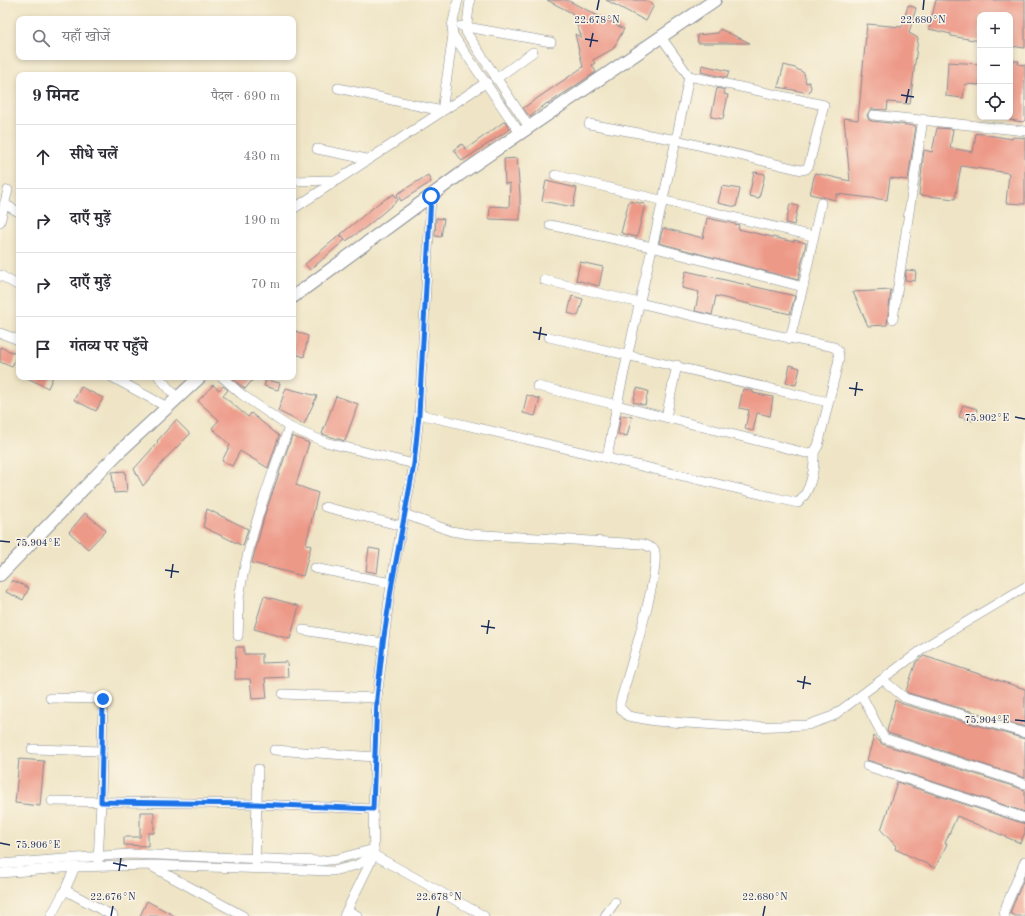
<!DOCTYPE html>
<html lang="hi">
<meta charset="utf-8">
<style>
:root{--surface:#fff;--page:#f7f7f7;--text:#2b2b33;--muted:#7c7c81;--line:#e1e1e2}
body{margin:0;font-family:"Old Standard TT","Noto Serif Devanagari",serif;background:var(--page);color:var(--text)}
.controls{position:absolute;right:12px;top:12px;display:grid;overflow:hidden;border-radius:8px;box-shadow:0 2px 6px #0003}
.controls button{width:36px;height:36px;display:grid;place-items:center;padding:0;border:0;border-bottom:1px solid var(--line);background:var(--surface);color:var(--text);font:20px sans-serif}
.stop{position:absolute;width:12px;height:12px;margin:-9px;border:3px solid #1a73e8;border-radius:50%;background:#fff}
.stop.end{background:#1a73e8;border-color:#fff;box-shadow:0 1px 4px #0008}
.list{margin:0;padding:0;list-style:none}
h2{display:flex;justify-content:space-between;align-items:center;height:52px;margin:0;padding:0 16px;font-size:17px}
h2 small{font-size:13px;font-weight:400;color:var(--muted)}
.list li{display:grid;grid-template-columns:26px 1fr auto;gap:12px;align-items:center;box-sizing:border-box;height:64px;padding:0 16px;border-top:1px solid var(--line)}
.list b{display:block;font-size:15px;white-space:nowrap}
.list em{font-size:13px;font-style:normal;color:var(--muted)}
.icon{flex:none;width:22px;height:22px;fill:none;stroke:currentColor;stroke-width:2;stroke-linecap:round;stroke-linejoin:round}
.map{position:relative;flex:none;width:1025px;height:916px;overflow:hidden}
.search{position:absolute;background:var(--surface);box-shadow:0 2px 6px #0003;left:16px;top:16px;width:280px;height:44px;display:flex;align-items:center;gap:10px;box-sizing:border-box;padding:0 14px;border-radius:8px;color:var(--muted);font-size:15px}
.panel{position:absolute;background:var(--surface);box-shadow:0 2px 6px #0003;left:16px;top:72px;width:280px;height:308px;border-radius:8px}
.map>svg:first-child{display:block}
.building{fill:#ed9988}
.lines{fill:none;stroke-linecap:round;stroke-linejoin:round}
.street-casing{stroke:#858a92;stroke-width:10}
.secondary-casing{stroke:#858a92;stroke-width:14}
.street{stroke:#fff;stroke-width:9}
.secondary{stroke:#fff;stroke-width:12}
.route{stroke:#1a73e8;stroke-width:5}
.ticks{fill:none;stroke:#1b2f5e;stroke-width:1.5}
.ticks-label{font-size:10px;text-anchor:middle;fill:#1b2f5e;stroke:#fcf5e5;stroke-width:3;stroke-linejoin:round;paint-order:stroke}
</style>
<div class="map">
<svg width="1025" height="916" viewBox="0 0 1025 916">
<rect width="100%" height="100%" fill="#fcf5e5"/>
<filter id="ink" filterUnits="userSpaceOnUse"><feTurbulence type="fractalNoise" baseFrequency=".025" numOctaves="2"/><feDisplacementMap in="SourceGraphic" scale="8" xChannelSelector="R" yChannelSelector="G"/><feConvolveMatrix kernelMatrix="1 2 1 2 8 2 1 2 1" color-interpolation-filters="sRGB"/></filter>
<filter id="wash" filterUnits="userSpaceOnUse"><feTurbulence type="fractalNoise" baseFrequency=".012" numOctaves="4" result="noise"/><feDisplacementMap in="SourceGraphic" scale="16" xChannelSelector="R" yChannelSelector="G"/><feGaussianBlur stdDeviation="0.9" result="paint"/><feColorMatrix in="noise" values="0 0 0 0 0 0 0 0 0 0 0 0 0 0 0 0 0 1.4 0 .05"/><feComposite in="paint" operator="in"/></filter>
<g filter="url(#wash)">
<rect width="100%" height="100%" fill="#efe5c6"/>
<g id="blocks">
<g class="building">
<polygon points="547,0 567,0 624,29 613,49 593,60 595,63 592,65 596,72 548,104 547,103 530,117 523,108 583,67 575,34 582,38 572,13"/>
<polygon points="606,0 644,0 654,5 646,21"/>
<polygon points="936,0 1025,0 1025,48 1010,46 1010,15 980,15 980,41 951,36 951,34 929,29"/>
<polygon points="908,5 916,8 909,33 918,38 910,104 888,102 887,110 871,109 867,115 869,120 872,121 916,126 908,180 890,178 887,200 837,194 835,200 810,194 815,173 850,181 844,118 858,120 867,24 902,27"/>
<polygon points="720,29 750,43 698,43 697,35 718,33"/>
<polygon points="1011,61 1019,61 1018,64 1025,65 1025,120 1023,122 1010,120"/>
<polygon points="948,62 980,64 980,85 965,84 963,98 946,96"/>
<polygon points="702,65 729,71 727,78 701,72"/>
<polygon points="784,65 795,68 804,73 806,83 809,82 811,87 809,93 778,87"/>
<polygon points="717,88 725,90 724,94 728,95 723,119 711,117"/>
<polygon points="505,121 510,129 462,161 454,150 462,144 466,149"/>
<polygon points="937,128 953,129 950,148 973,152 976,133 1012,139 1013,137 1025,138 1025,204 1006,203 1009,173 961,166 955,199 919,195 924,150 932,152"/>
<polygon points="517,158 520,195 520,220 489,219 490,206 509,207 510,183 505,184 504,159"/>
<polygon points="754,172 765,174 759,198 749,196"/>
<polygon points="428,175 431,182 401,201 397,194"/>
<polygon points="546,181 577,188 573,207 542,201"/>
<polygon points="722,186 740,189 736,207 718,203"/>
<polygon points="394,194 398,200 365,228 346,241 341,234 380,202"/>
<polygon points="629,201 645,204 637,237 621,233"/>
<polygon points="790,204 798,206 794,225 786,223"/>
<polygon points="436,218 444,219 441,237 435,236"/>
<polygon points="707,218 739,225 738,229 794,242 794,240 806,243 798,280 659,243 663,228 703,238"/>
<polygon points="340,235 345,240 310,270 305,264"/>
<polygon points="580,262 603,267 599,286 576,280"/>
<polygon points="906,270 916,271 915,281 905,280"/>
<polygon points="686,271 795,296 790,314 716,296 712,315 695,311 699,292 682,288"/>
<polygon points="891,290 887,325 868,326 853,292"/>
<polygon points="572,296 583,299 578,316 568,313"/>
<polygon points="293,330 308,336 304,357 293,353"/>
<polygon points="0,347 17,354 12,367 0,362"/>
<polygon points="790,365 800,368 796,385 786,383"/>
<polygon points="25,377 53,377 48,388"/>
<polygon points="231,377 255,377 245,389"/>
<polygon points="266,380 280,383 278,390 264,386"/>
<polygon points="213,385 219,390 223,386 228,390 223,396 248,417 251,413 279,436 268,468 240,451 232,466 222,461 230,445 212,428 219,420 198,401"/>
<polygon points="81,387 103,398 96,411 74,400"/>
<polygon points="286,388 317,396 304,424 278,411"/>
<polygon points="637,388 648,391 645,405 633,402"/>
<polygon points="743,389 753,391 753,393 773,397 770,416 757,413 753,431 745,429 749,410 739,408"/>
<polygon points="527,395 540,399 535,416 523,413"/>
<polygon points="336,396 358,404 345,441 322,434"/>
<polygon points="963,405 977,409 973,421 959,417"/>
<polygon points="621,415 632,417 627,436 618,434"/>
<polygon points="176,420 190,434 169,455 143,486 134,469 158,442 157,441"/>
<polygon points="292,436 309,443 296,485 318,493 306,544 311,546 303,576 252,563 265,514"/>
<polygon points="125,471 127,492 114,493 112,472"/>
<polygon points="207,509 248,529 243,546 203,527"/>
<polygon points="85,513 106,530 88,549 69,532"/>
<polygon points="369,548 380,550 377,573 366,571"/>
<polygon points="12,580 29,588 23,600 6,592"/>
<polygon points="264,596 299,606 290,639 254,629"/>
<polygon points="236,647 244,647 244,654 262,654 262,663 287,662 288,677 265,678 267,698 252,699 250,679 235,679"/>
<polygon points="924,656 1025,689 1025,727 908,693 906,691 916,662"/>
<polygon points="895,700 903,704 1025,739 1025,778 888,733 887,731"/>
<polygon points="874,736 882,744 1025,790 1025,812 867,760"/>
<polygon points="19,759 44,761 40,806 15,803"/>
<polygon points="897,782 1025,824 1025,833 1020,843 957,816 945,843 947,844 935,868 895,849 896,846 881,830"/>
<polygon points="140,812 154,812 154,833 148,833 148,846 124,845 124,837 140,837"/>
<polygon points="1025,876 1025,916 1015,916 1010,913"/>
<polygon points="147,901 175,916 140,916"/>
</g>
</g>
</g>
<g filter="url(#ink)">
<use href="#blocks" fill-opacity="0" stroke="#858a92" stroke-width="1"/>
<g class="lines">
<g class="street-casing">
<g id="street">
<polyline points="458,0 452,26 453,35 520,133"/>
<polyline points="470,0 466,32 529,127"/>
<polyline points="461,26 551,42"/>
<polyline points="496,79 533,52"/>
<polyline points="338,88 442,111 453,35"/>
<polyline points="873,115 1025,131"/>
<polyline points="589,124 677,140 801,170 806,169 809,165 824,105 689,76 661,37"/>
<polyline points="317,149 367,159"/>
<polyline points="555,175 813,236"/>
<polyline points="293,181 337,180"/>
<polyline points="4,204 19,212"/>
<polyline points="293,209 487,82"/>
<polyline points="0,222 8,190"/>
<polyline points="550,225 652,247 803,287 790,339"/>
<polyline points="0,275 19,286"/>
<path d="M 544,280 C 640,302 736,329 834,347 L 838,351 L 839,359 L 818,446 L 814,452 L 806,453 L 617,405 C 640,295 668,186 689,76"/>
<polyline points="803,287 821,203"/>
<polyline points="893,319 923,119"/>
<polyline points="0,333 19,340"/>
<polyline points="549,337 828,402"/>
<polyline points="112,377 167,407"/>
<polyline points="159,377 177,398"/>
<polyline points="222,377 241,394 289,427"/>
<polyline points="537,386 617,405 607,458"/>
<path d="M 419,414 L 798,503 C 811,491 815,469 814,452"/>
<polyline points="666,417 677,365"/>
<polyline points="325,507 402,526"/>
<path d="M 404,514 L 451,531 L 469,534 L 643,544 L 654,549 C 663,567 627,677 620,703 L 620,708 L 628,716 L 655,721 L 749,727 L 808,725 L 833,716 L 931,643 L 1025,587"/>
<polyline points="314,568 391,583"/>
<polyline points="303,630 383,643"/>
<path d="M 238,636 C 239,624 238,611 239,599 C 247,540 269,483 289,427 L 325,442 L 414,464"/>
<polyline points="883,680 905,698 1025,733"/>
<polyline points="283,694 377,698 373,809 374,855 344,916"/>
<polyline points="862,696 884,738 1025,784"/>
<polyline points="50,698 103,699 101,802 98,861"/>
<polyline points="377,698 391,583 414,464 419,414 431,196"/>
<polyline points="32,749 102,751"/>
<polyline points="274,750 375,757"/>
<polyline points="867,766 1025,818"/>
<polyline points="52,801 256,804 373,809"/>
<polyline points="0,864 129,854 321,861 337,859 374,849"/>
<polyline points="255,864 258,769"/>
<polyline points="75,867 65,890 113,916"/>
<polyline points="153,867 243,916"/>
<polyline points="0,873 75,867 150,865 333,871 357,865 374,855 484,916"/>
<polyline points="347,910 358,916"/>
<polyline points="51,916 65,890"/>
<polyline points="605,916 615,902"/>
<polyline points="1005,916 1004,911 1025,861"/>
</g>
</g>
<g class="secondary-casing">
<g id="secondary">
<polyline points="293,297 459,175 715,0"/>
<polyline points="0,575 118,453 200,377"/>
</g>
</g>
<use href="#street" class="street"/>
<use href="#secondary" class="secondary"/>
</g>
</g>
<g class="lines" filter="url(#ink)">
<polyline class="route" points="103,699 101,802 256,804 373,809 377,698 383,643 392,583 414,464 419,414 431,196"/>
</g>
<path class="ticks" d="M 597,10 L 599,0M 923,10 L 924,0M 585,39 L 598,41M 590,47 L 593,33M 901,95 L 914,97M 906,103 L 909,89M 533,332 L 547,335M 539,340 L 541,327M 849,388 L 863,390M 855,396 L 857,382M 1015,417 L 1025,419M 0,541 L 10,542M 165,570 L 179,572M 171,578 L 173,564M 481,626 L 495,628M 487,634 L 489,620M 797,681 L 811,684M 803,689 L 805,676M 1015,720 L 1025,721M 0,843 L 10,845M 113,863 L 127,866M 119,871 L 121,858M 111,916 L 113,906M 437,916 L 439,906M 763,916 L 765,906"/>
<g class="ticks-label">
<text x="597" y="23">22.678°N</text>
<text x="923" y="23">22.680°N</text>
<text x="987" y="421">75.902°E</text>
<text x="38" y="546">75.904°E</text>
<text x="987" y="723">75.904°E</text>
<text x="38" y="848">75.906°E</text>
<text x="113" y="900">22.676°N</text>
<text x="439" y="900">22.678°N</text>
<text x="765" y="900">22.680°N</text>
</g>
</svg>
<div class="controls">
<button>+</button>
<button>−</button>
<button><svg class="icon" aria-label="locate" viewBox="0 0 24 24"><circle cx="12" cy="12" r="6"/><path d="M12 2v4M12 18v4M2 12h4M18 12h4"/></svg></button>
</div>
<div class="stop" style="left:431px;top:196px"></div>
<div class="stop end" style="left:103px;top:699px"></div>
<div class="search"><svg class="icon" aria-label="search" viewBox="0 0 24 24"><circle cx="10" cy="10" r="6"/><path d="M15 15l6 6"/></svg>यहाँ खोजें</div>
<section class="panel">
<h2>9 मिनट<small>पैदल · 690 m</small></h2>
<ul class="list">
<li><svg class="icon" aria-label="ahead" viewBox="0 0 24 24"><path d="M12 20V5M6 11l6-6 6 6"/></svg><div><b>सीधे चलें</b></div><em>430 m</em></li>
<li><svg class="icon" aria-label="right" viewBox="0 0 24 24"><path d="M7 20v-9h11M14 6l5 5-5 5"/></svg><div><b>दाएँ मुड़ें</b></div><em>190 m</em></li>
<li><svg class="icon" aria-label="right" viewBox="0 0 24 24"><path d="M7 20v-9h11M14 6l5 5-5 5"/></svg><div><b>दाएँ मुड़ें</b></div><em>70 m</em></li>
<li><svg class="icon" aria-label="arrive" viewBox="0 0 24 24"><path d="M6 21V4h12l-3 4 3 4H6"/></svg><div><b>गंतव्य पर पहुँचे</b></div></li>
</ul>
</section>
</div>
